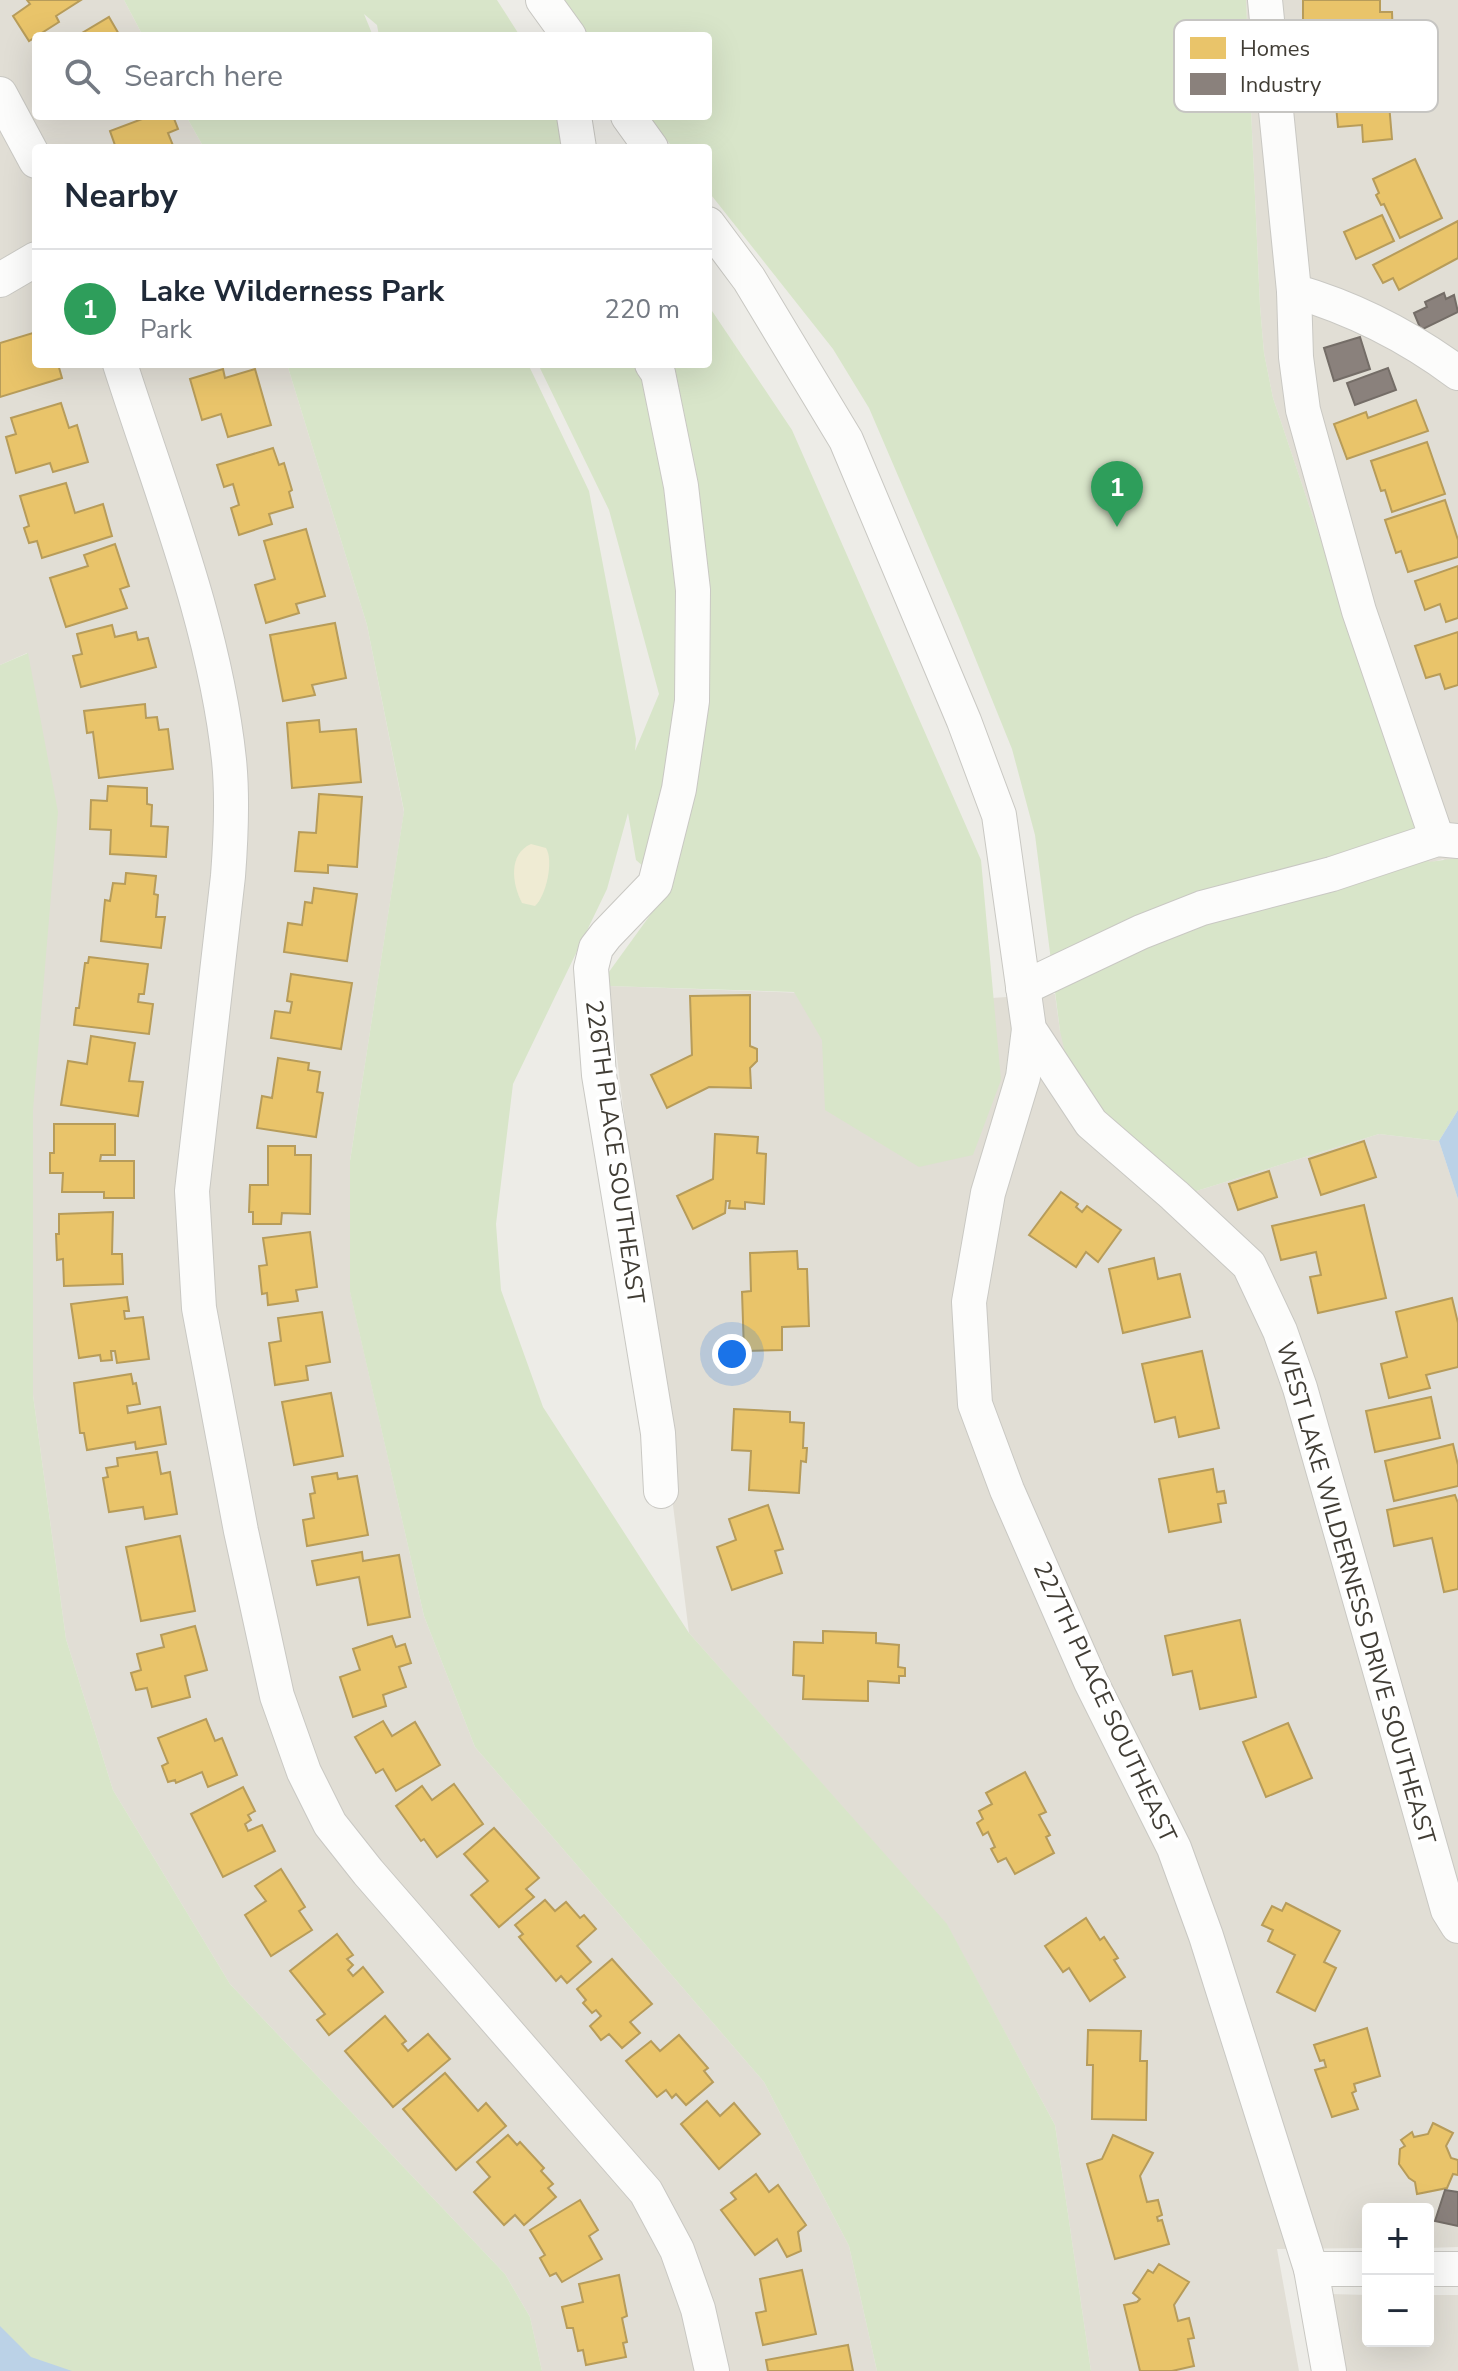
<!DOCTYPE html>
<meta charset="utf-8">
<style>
:root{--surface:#fff;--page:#f2f2f3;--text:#1f2937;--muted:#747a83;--line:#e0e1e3;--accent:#7d7a73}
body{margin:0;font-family:"Nunito Sans",sans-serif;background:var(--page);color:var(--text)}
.controls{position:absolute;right:24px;bottom:24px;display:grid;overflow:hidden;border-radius:8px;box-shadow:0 8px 32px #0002}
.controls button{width:72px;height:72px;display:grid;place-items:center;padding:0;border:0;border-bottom:2px solid var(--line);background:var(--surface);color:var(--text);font:40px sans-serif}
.you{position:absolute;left:732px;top:1354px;width:28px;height:28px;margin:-20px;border:6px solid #fff;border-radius:50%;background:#1a73e8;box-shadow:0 0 0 12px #1a73e833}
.badge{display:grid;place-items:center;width:52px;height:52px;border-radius:50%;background:var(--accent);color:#fff;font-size:26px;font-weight:700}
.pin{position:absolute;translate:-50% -66px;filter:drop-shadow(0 2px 4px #0008)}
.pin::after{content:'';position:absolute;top:42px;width:28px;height:24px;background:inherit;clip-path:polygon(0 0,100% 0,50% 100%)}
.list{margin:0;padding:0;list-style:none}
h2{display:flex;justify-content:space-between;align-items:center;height:104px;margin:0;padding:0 32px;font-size:34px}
h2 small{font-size:26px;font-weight:400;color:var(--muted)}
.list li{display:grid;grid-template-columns:52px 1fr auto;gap:24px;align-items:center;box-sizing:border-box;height:120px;padding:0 32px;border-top:2px solid var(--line)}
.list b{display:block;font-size:30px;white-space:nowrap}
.list p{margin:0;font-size:26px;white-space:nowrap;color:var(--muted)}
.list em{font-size:26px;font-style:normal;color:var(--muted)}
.icon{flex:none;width:44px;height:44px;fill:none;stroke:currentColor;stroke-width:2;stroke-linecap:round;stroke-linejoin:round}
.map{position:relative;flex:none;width:1458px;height:2371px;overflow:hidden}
.search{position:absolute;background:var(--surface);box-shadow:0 8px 32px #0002;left:32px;top:32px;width:680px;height:88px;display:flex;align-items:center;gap:20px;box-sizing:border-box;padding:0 28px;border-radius:8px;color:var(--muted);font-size:30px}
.panel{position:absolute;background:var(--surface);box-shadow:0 8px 32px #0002;left:32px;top:144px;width:680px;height:224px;border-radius:8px}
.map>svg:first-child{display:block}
.residential{fill:#e1ded5}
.green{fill:#d8e5c9}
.sand{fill:#efebd3}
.water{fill:#bbd2e7}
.homes{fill:#e9c46a;stroke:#b79c5a;stroke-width:2}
.industry{fill:#8a817c;stroke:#746d67;stroke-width:2}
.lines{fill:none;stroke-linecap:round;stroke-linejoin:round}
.minor-casing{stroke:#c9c8c3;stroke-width:36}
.minor{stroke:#fcfcfb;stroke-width:34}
.labels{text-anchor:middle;stroke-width:8;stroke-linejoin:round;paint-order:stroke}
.street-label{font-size:24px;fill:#413d35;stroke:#fff}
.key{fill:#fff;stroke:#c6c5c2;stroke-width:2}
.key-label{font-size:22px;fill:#413d35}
</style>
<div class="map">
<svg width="1458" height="2371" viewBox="0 0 1458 2371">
<rect width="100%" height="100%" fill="#edece7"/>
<g class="residential">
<polygon points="0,0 124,0 143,36 36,36 36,116 186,116 204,148 36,148 36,364 287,364 367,625 404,812 350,1161 350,1291 424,1616 475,1747 764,2082 849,2246 877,2371 542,2371 530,2317 505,2274 230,1984 113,1790 66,1639 33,1395 33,1110 27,653 0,665"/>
<polygon points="1246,0 1458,0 1458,869 1443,859 1429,863 1273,398 1264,353 1260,306"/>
<polygon points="608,986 977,999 1055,994 1060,1031 1190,1193 1379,1134 1439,1141 1458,1199 1458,2247 1428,2248 1428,2209 1368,2209 1368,2248 1277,2249 1299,2371 1091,2371 1055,2125 947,1925 689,1633"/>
<polygon points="1330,2294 1368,2295 1368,2341 1428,2341 1428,2295 1458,2295 1458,2371 1345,2371"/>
</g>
<g class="green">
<polygon points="124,0 497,0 520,36 379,36 377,25 364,14 373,36 143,36"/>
<polygon points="555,0 1246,0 1260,306 1264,353 1273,398 1429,862 1458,858 1458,1110 1439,1141 1379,1134 1190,1193 1119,1140 1066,1057 1060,1031 1035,835 1012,749 959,618 869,408 833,349 708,191 708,148 673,148 648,116 708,116 708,36 583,36"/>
<polygon points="186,116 572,116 593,148 204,148"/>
<polygon points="708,305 792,430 981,860 1001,1080 973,1155 919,1167 825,1110 822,1040 794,992 608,986 606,976 669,889 636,860 628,813 607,889 513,1084 496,1224 501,1290 543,1407 689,1633 947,1924 1055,2125 1091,2371 877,2371 849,2246 764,2082 475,1747 424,1616 350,1292 350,1161 404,811 367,625 287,364 528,364 589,491 636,739 635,751 659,694 609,510 538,364 708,364"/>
<polygon points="28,653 58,812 33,1110 33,1395 66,1639 113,1790 230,1984 505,2274 530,2317 542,2371 0,2371 0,665"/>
</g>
<path class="sand" d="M 531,844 L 546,848 C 554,861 546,896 535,906 L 522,903 C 512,884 508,854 531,844 Z"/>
<g class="water">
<polygon points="1458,1110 1458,1199 1439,1141"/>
<polygon points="0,2326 31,2357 72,2371 0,2371"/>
</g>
<g class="homes">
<polygon points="27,0 81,0 56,16 59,22 29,41 13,16 30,4"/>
<polygon points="1303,0 1380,0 1380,12 1392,12 1393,39 1381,39 1382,71 1339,72 1338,31 1303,32"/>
<polygon points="109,17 120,36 77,36"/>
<polygon points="1387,80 1392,139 1363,142 1362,125 1338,127 1334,84"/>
<polygon points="150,116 173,116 178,129 168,133 174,148 116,148 110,131"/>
<polygon points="1415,159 1442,218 1400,238 1384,204 1381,205 1376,195 1379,193 1373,179"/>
<polygon points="1382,215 1394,241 1356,259 1344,232"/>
<polygon points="1458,221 1458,258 1399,290 1393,278 1383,283 1373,265"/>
<polygon points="36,332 36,364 58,364 62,378 0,397 0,343"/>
<polygon points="223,369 225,378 255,369 271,425 228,437 221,414 202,420 190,379"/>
<polygon points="1416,400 1428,431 1347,459 1334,424 1366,412 1368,418"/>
<polygon points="61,403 69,428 77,425 88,462 53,472 50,463 16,473 6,437 16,434 11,418"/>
<polygon points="1427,442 1445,494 1392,512 1385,490 1381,491 1371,461"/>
<polygon points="273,448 279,465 284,463 292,490 289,492 293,507 269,514 272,524 239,535 231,508 239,505 233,484 224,487 217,465"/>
<polygon points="66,483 75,513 103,504 112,536 42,558 37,541 29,543 24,528 29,526 20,496"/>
<polygon points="1445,500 1458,540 1458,557 1408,572 1401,551 1396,553 1385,520"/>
<polygon points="306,529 325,596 296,604 299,613 266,623 255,585 275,579 264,541"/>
<polygon points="115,544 129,586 120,589 127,608 66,627 50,578 88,566 84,555"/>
<polygon points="1458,566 1458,618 1446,622 1440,604 1425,610 1415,581"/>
<polygon points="335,623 346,678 312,685 315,695 283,701 270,635"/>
<polygon points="112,625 115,637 136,632 138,640 148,638 156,667 81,687 73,656 82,654 77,634"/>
<polygon points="1458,632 1458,685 1445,689 1440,674 1426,678 1415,646"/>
<polygon points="145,704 146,718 157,717 159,730 168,729 173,769 99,778 93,732 87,733 84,711"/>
<polygon points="319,720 320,732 356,729 361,782 292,788 287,723"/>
<polygon points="108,786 147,788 147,804 152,805 151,826 168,827 166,857 110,854 111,830 90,829 91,800 107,801"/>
<polygon points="319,794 362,797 357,867 328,865 328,873 295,871 299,832 316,833"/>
<polygon points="126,873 156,876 154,894 158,895 156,917 165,917 161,948 101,941 105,900 110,901 113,883 125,884"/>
<polygon points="314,888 357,894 347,961 284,952 288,923 302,925 305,902 312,903"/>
<polygon points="89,957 148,964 144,994 139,994 138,1002 153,1004 149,1034 74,1025 76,1008 79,1008 85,963 88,963"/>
<polygon points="291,974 352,983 341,1049 271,1038 275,1011 290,1013 292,1002 287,1001"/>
<polygon points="750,995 750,1046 757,1049 757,1061 750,1068 751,1088 709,1087 667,1108 651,1075 692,1055 690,996"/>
<polygon points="91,1036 135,1043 129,1081 143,1082 138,1116 61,1105 68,1061 87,1064"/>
<polygon points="278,1058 309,1063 308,1070 320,1072 317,1092 323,1093 316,1137 257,1128 262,1096 272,1098"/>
<polygon points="54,1124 115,1124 115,1155 101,1155 100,1161 134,1161 134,1198 104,1198 104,1192 62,1192 63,1173 50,1173 50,1153 54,1153"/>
<polygon points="715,1134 758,1137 757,1153 766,1154 764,1204 745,1202 745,1209 729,1208 730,1201 726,1201 725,1213 693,1229 677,1196 713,1179"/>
<polygon points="1364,1141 1376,1177 1321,1195 1309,1159"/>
<polygon points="268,1146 295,1146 295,1155 311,1155 310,1214 282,1213 281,1224 253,1224 253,1212 249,1212 250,1185 268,1185"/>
<polygon points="1269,1171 1277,1197 1238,1210 1229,1184"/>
<polygon points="1061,1192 1078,1204 1076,1207 1082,1212 1087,1206 1121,1230 1098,1262 1086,1252 1076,1267 1029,1235"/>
<polygon points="1364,1205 1386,1298 1318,1313 1310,1277 1321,1275 1316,1252 1281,1260 1272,1226"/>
<polygon points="113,1212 112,1254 122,1254 123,1284 64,1286 63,1259 57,1260 56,1234 59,1234 59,1214"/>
<polygon points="310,1232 317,1287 296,1290 298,1301 268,1305 267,1293 262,1294 259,1266 267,1265 263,1238"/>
<polygon points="797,1251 798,1269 807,1269 809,1326 782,1327 782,1350 744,1351 742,1292 751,1291 750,1253"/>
<polygon points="1154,1258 1158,1279 1180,1274 1190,1317 1123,1333 1109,1269"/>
<polygon points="127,1297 129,1311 124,1311 125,1319 143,1317 149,1359 117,1363 115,1351 111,1351 112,1360 101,1361 100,1355 79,1358 71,1304"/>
<polygon points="1452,1298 1458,1323 1458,1367 1426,1375 1430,1388 1389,1398 1381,1364 1407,1357 1396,1312"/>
<polygon points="322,1312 330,1362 306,1366 308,1380 275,1385 269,1343 281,1341 278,1318"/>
<polygon points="1202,1351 1219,1428 1179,1437 1175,1417 1155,1422 1142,1364"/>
<polygon points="131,1374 133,1384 136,1383 140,1404 127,1406 128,1413 160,1407 166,1444 136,1449 135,1442 87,1450 84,1433 80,1433 74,1383"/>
<polygon points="331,1393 343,1456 294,1465 282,1402"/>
<polygon points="1431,1397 1440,1438 1375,1452 1366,1411"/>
<polygon points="734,1409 790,1412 790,1422 804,1423 803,1448 807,1448 806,1462 801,1461 799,1493 749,1490 751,1451 732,1450"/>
<polygon points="1453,1444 1458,1465 1458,1486 1394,1501 1385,1461"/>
<polygon points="157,1452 161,1474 170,1472 177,1514 145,1519 143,1507 109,1512 103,1478 108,1477 106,1468 118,1466 117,1458"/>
<polygon points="1213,1469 1217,1492 1224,1491 1226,1503 1218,1504 1221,1522 1169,1532 1159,1479"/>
<polygon points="337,1473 338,1479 357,1476 368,1535 307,1546 303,1520 314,1518 310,1494 315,1493 312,1477"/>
<polygon points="1455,1495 1458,1503 1458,1589 1444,1592 1432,1538 1394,1546 1387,1510"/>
<polygon points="768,1505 783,1549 775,1551 782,1573 732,1590 717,1547 736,1540 729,1519"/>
<polygon points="180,1536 195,1611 141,1621 126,1547"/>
<polygon points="362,1552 363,1561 399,1555 410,1617 368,1625 359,1577 317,1585 312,1561"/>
<polygon points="1240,1620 1256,1697 1200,1709 1192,1671 1173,1675 1165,1636"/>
<polygon points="195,1626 207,1670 185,1676 190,1697 152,1707 147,1688 136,1690 131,1673 141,1670 137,1654 164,1647 161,1635"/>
<polygon points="823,1631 876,1633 876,1643 899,1645 898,1667 905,1668 905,1676 899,1676 899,1683 868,1681 868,1701 803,1699 804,1676 793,1675 794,1642 823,1643"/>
<polygon points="392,1636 396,1647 405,1644 411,1663 399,1667 406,1687 383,1695 386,1706 353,1717 340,1677 360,1670 353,1649"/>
<polygon points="206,1719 215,1741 222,1738 237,1775 208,1787 202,1772 176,1783 175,1780 168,1782 162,1766 168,1763 158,1738"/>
<polygon points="383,1721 392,1736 415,1722 440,1765 396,1791 383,1769 376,1773 355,1737"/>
<polygon points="1288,1723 1312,1778 1266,1797 1243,1742"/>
<polygon points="1025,1772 1046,1812 1039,1815 1050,1835 1046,1837 1054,1853 1015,1874 1006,1858 998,1862 991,1849 995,1847 988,1832 983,1835 977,1823 983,1819 979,1811 992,1804 986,1793"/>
<polygon points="454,1784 483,1824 437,1857 424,1839 421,1841 396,1806 422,1786 432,1800"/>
<polygon points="243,1787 255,1811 248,1815 251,1820 245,1824 248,1831 262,1825 275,1851 223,1877 191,1814"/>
<polygon points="494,1828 539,1878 526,1889 534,1897 499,1927 471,1895 488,1881 464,1854"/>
<polygon points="281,1869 305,1907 299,1911 312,1930 271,1956 245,1915 266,1901 255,1886"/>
<polygon points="545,1900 555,1911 566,1902 580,1918 584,1915 596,1929 577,1946 591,1962 567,1983 561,1976 556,1981 519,1937 523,1934 515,1925"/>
<polygon points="1286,1903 1340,1931 1324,1962 1336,1968 1315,2011 1277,1992 1295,1955 1268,1941 1273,1930 1262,1925 1272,1906 1282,1911"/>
<polygon points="1086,1918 1100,1940 1104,1937 1118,1958 1114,1960 1125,1977 1090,2001 1069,1968 1063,1972 1045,1946"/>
<polygon points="337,1934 353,1955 347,1959 353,1965 348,1970 353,1976 363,1967 383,1992 329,2035 317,2020 325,2014 290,1971"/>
<polygon points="612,1959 652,2004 630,2022 640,2033 622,2048 609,2034 601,2040 590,2026 601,2016 596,2010 592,2013 583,2003 586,2000 577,1989"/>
<polygon points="385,2016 406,2041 402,2044 408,2051 428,2034 450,2059 393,2107 345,2051"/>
<polygon points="1367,2028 1380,2076 1354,2084 1356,2091 1352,2093 1358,2109 1332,2117 1315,2070 1326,2067 1324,2060 1320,2061 1314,2045"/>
<polygon points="1088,2030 1141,2031 1140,2061 1147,2061 1146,2120 1092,2119 1093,2065 1087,2065"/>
<polygon points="679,2035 708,2068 704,2071 713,2082 686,2105 676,2094 672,2098 666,2090 657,2097 626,2061 651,2041 660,2051"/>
<polygon points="445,2073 478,2111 486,2103 506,2126 456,2170 403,2109"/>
<polygon points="707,2101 720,2116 734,2103 760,2134 719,2169 681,2124"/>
<polygon points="1433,2123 1453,2133 1446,2146 1451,2158 1458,2160 1458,2175 1453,2174 1447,2188 1417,2194 1415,2182 1409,2178 1399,2164 1400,2149 1405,2146 1401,2140 1412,2132 1414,2137 1428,2134"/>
<polygon points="508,2135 517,2145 520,2142 544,2168 541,2171 553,2184 548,2188 556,2197 524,2225 515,2215 504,2225 474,2192 490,2177 477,2162"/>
<polygon points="1113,2135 1153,2153 1140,2176 1147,2202 1158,2200 1162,2215 1157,2217 1158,2221 1162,2220 1169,2244 1115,2259 1087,2164 1102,2159"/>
<polygon points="756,2174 769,2192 778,2185 806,2225 798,2232 801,2251 787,2257 777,2239 755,2255 721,2210 736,2199 731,2193"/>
<polygon points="580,2200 598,2230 589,2236 602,2259 562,2282 556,2273 550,2276 540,2258 545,2255 530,2230"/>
<polygon points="1159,2264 1189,2282 1174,2305 1178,2321 1189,2318 1194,2338 1188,2339 1194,2366 1172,2371 1140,2371 1124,2305 1137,2302 1140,2299 1133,2293 1148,2270 1153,2273"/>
<polygon points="802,2270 816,2334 763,2345 756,2313 766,2311 760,2279"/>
<polygon points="619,2275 627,2316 622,2318 627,2342 623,2343 626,2357 586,2365 583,2350 578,2351 573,2328 567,2328 562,2307 583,2302 579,2284"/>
<polygon points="848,2345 853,2371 768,2371 766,2360"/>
</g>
<g class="industry">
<polygon points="1444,293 1446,299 1454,295 1458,312 1421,330 1414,313 1427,307 1425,302"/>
<polygon points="1360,337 1370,369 1334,381 1324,348"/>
<polygon points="1388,368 1396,390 1355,405 1347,383"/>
<polygon points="1445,2190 1458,2192 1458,2226 1435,2221"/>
</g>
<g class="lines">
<g class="minor-casing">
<g id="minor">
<polyline points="543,0 569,36"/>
<path d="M 1265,0 L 1294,291 C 1353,308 1408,336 1458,373"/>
<polyline points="0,94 36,161"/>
<polyline points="574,116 579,148"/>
<polyline points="628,116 651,148"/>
<polyline points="708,224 749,279 846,440 964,721 999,815 1029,1029 1091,1123 1174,1195 1249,1265 1280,1331 1300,1388 1448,1910 1458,1926"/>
<polyline points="0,280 36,259"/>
<polyline points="1294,291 1296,357 1303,410 1359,611 1437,839"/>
<path d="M 120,364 C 161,492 215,626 229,760 C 233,799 231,837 228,876 L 192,1191 L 199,1308 L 241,1531 L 277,1696 L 304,1772 L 330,1824 L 368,1872 L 646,2192 L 677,2250 L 698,2309 L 712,2371"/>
<polyline points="652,364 658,373 681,486 693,590 692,701 679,789 655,884 606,935 596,948 591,968 599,1075 658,1433 661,1491"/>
<polyline points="1023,988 1141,932 1202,908 1332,874 1437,839 1458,841"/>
<polyline points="1029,1029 1023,1077 988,1193 969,1302 975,1404 1007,1490 1091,1682 1174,1848 1206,1936 1311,2269 1329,2371"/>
<polyline points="1311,2269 1368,2269"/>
<polyline points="1428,2269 1458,2269"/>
</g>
</g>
<use href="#minor" class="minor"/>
</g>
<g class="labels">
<g class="street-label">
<text transform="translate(615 1152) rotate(82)" y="8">226TH PLACE SOUTHEAST</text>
<text transform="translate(1356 1593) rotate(74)" y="8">WEST LAKE WILDERNESS DRIVE SOUTHEAST</text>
<text transform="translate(1105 1702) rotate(65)" y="8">227TH PLACE SOUTHEAST</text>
</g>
</g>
<rect x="1174" y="20" width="264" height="92" rx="12" class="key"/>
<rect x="1190" y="37" width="36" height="22" fill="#e9c46a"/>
<rect x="1190" y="73" width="36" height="22" fill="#8a817c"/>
<g class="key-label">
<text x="1240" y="56">Homes</text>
<text x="1240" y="92">Industry</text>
</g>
</svg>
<div class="controls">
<button>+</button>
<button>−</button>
</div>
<div class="you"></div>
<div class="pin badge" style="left:1117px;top:527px;background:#2e9e5b">1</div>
<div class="search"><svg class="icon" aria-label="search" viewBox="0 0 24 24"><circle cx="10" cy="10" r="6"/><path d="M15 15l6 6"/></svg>Search here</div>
<section class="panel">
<h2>Nearby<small></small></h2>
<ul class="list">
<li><span class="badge" style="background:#2e9e5b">1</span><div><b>Lake Wilderness Park</b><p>Park</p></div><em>220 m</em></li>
</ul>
</section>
</div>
